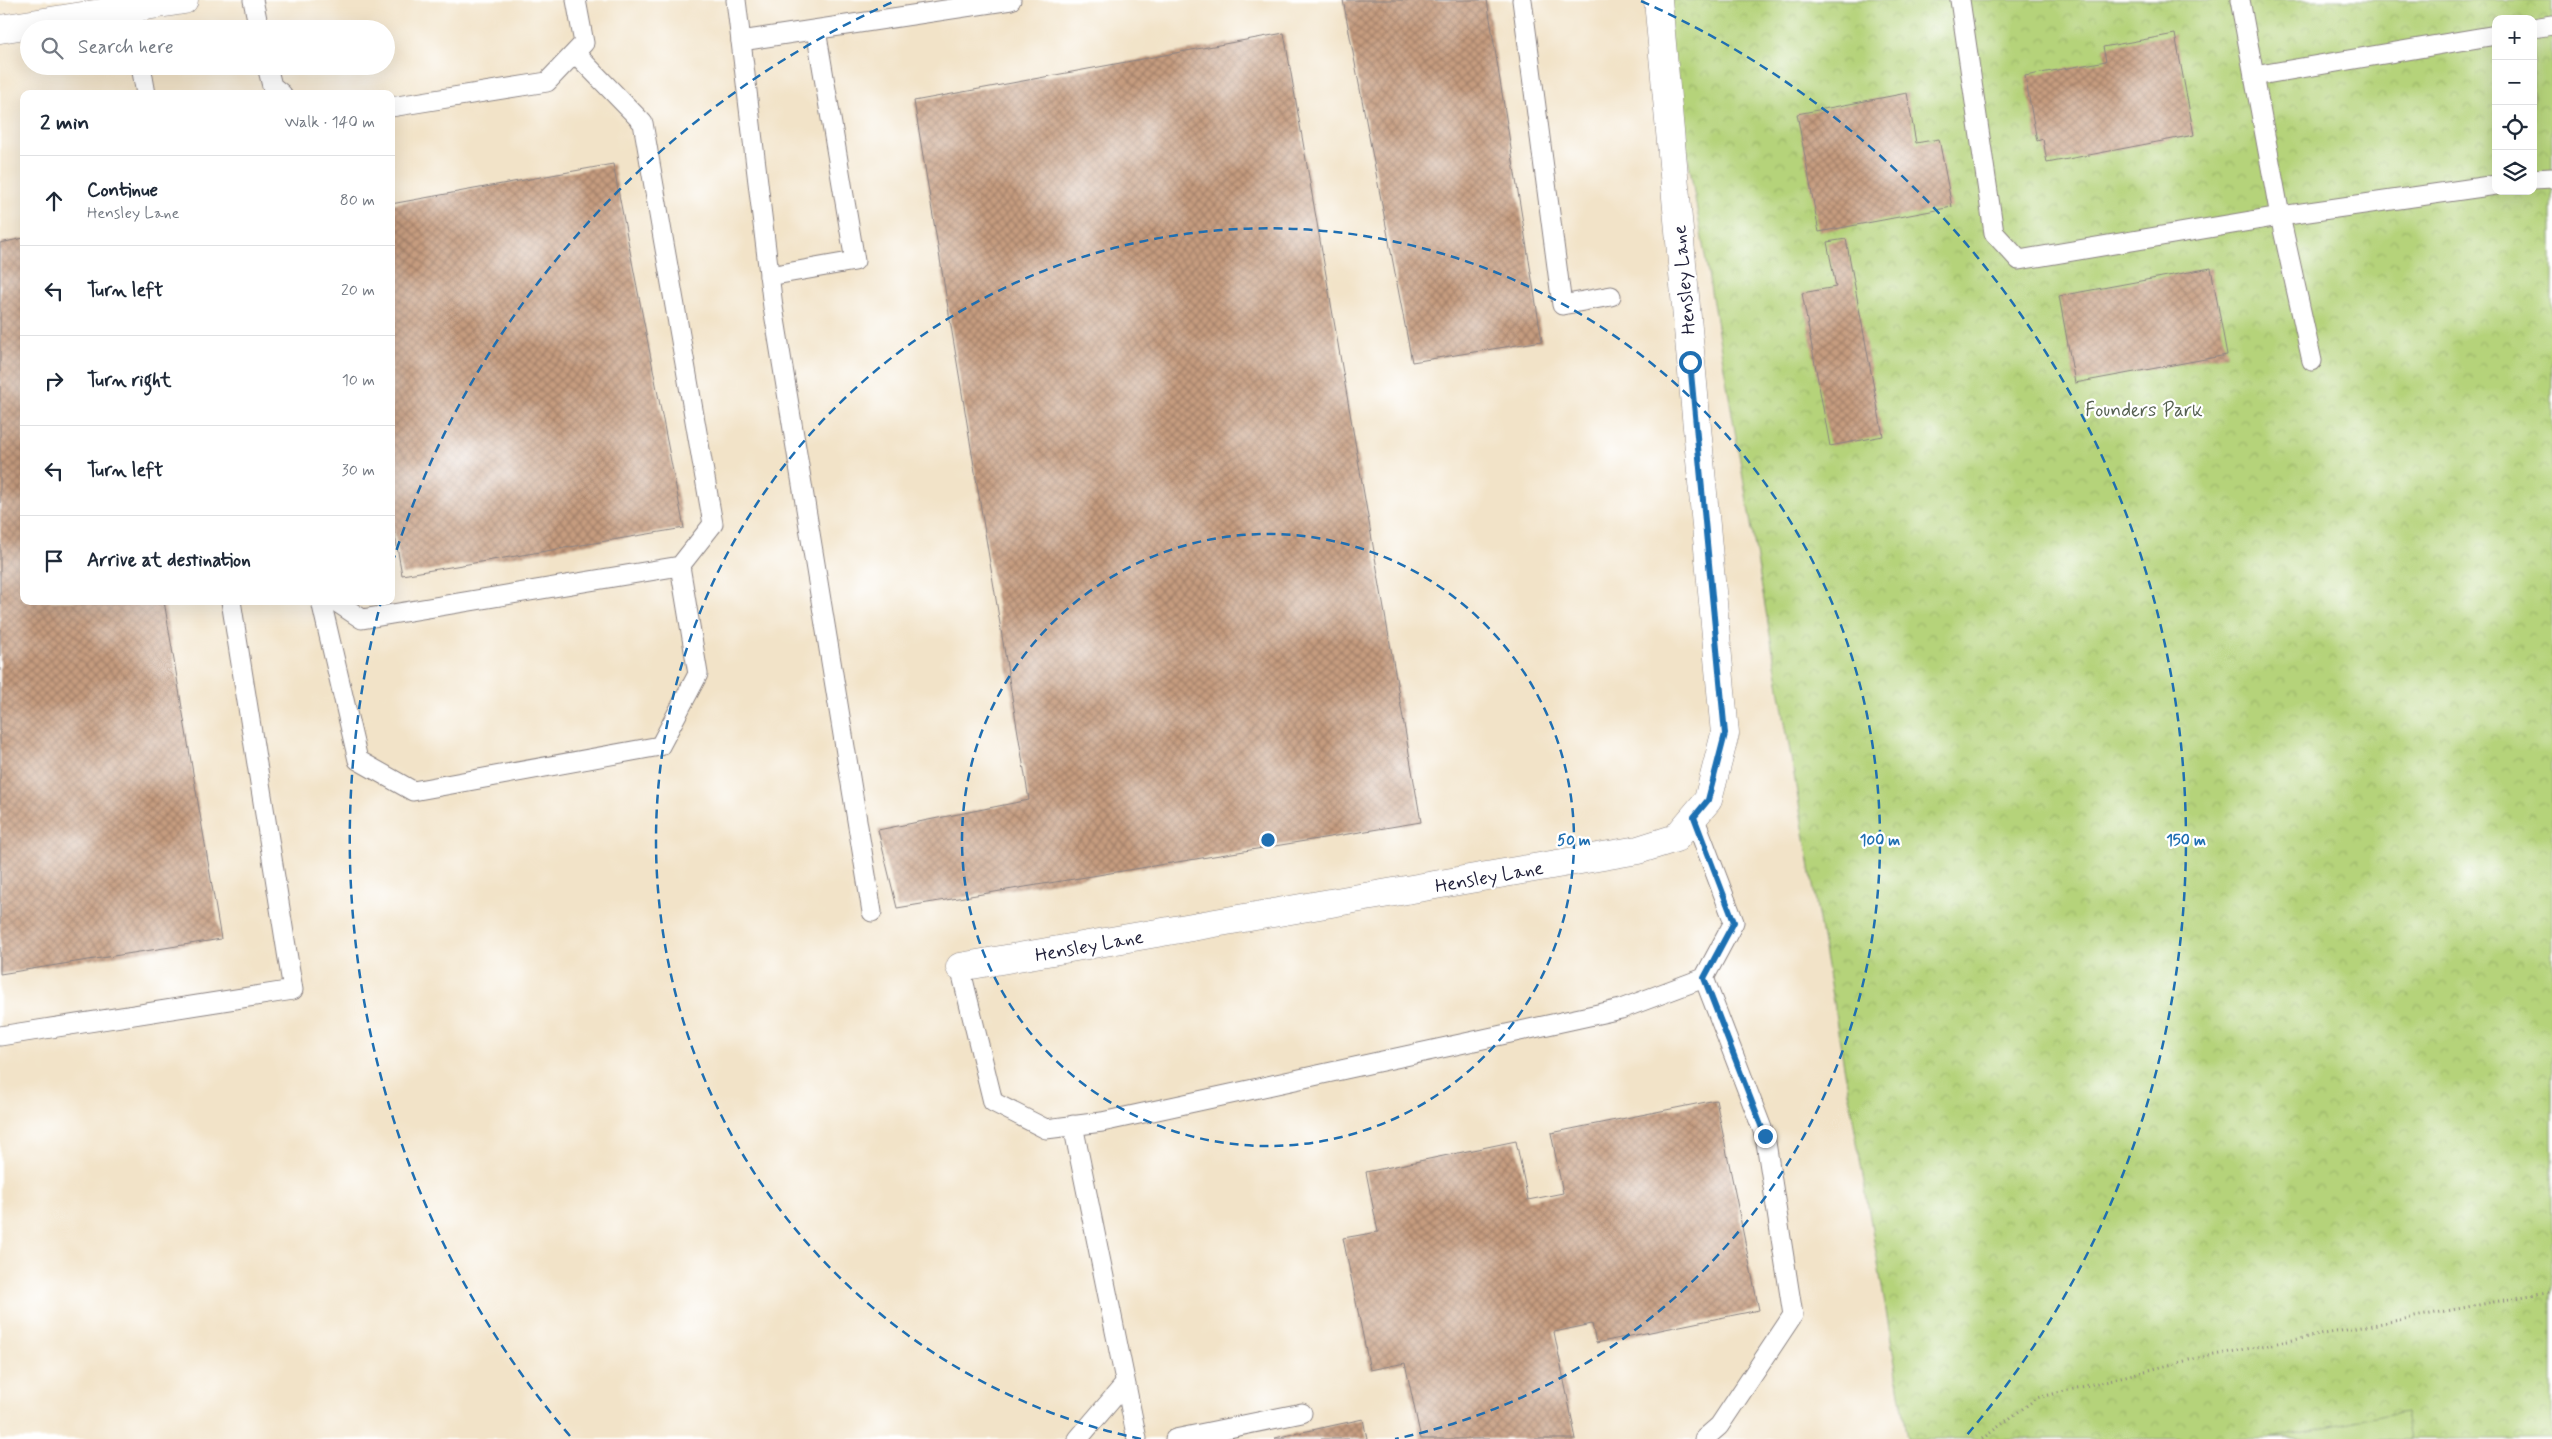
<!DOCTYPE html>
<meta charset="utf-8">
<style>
:root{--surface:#fff;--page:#f2f2f3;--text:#1f2937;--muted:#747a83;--line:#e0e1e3}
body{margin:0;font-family:Mynerve,sans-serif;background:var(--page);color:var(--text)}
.controls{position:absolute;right:15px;top:15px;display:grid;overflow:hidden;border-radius:10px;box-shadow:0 5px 20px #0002}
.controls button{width:45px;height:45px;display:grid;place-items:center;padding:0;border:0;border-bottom:1px solid var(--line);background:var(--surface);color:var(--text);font:25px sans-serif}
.stop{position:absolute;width:15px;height:15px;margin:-11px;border:4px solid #1f6fb2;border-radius:50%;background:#fff}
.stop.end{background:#1f6fb2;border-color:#fff;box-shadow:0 1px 5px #0008}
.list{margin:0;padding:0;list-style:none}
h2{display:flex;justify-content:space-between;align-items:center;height:65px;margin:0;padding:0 20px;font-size:21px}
h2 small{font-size:16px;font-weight:400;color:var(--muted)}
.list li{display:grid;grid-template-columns:32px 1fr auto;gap:15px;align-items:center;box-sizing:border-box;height:90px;padding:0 20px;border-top:1px solid var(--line)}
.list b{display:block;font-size:19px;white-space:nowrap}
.list p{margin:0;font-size:16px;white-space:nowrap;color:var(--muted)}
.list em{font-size:16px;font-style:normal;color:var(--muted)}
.icon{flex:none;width:28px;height:28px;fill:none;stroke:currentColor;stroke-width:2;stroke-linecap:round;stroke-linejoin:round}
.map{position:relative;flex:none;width:2552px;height:1439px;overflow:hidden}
.search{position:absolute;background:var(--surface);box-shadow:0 5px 20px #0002;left:20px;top:20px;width:375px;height:55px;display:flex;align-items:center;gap:12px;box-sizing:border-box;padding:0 18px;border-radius:28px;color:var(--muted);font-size:19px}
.panel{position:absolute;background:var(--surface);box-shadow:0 5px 20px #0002;left:20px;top:90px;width:375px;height:515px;border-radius:10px}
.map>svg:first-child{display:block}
.park{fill:url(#park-crowns);stroke:#6c7a5a;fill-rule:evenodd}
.garden{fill:#b5d37a;stroke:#6c7a5a}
.building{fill:url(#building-cross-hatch)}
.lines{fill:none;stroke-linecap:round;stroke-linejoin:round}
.service-casing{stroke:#8a8282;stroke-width:21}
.minor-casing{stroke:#8a8282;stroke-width:29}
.tertiary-casing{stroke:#8a8282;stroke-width:29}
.path{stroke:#8a8282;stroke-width:3;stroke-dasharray:1 4;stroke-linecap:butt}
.service{stroke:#fff;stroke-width:19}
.minor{stroke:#fff;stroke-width:28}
.tertiary{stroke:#fff;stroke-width:28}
.route{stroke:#1f6fb2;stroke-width:6}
.ring{fill:none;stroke:#1f6fb2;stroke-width:2.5;stroke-dasharray:9 6}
.labels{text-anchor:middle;stroke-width:4.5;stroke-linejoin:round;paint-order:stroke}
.street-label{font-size:19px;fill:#22223b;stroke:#fff}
.park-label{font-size:19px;fill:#556051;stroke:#fff}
.centre{fill:#1f6fb2;stroke:#fff;stroke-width:2.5}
.ring-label{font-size:15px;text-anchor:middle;font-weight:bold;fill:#1f6fb2;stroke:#fff;stroke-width:4.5;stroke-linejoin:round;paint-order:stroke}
</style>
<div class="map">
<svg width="2552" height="1439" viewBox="0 0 2552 1439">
<defs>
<pattern id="park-crowns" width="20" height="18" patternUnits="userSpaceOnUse" patternTransform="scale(1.25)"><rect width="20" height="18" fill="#b5d37a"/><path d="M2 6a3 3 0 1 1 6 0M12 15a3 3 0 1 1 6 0" fill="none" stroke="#9bb56a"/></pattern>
<pattern id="building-cross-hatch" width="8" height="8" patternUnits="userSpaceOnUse" patternTransform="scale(1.25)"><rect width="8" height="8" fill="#c69c7f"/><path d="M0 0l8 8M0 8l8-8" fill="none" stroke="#a07f69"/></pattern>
</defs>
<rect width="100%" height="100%" fill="#fff"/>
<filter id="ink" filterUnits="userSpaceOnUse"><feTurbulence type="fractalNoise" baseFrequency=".02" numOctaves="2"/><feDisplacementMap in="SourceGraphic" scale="10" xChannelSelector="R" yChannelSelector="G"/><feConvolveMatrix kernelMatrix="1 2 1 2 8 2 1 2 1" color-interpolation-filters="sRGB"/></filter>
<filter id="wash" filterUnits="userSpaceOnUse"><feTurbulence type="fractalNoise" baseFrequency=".0096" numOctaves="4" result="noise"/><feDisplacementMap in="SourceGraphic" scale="20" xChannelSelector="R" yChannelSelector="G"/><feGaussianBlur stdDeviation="1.12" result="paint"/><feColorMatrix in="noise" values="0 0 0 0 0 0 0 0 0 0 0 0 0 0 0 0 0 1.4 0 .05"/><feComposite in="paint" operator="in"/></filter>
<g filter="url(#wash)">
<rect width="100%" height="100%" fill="#f2e3c8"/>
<path class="park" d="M 1661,0 L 2552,0 L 2552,1439 L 1908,1439 ZM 2496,19 L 2533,19 L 2533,191 L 2496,191 Z"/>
<polygon class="garden" points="2405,1412 2410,1439 2270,1439"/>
<g id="blocks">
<g class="building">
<polygon points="1343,0 1487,0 1542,341 1412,362"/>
<polygon points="1284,33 1421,822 897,908 878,830 1029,800 914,101"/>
<polygon points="2175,34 2194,135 2047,163 2043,139 2037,141 2025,76 2106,61 2103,47"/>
<polygon points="1907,93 1916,143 1939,139 1952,207 1819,232 1797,114"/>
<polygon points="613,164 684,528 402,575 391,512 391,204"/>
<polygon points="24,238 24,601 164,601 221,939 0,974 0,243"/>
<polygon points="1846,239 1883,436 1830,446 1802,293 1836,287 1827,242"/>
<polygon points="2211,268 2227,355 2075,383 2059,296"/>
<polygon points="1716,1100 1759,1310 1596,1343 1592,1324 1554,1332 1576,1439 1421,1439 1405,1363 1370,1370 1343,1238 1378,1232 1366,1172 1516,1141 1528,1200 1563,1193 1551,1133"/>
<polygon points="1363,1419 1367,1439 1276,1439 1275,1438"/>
</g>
</g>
</g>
<g filter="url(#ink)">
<use href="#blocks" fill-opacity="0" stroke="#8a8282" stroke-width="1"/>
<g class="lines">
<g class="service-casing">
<g id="service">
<polyline points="253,0 259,29"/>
<polyline points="736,0 773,307 872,912"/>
<polyline points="1522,0 1562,305 1611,296"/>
<polyline points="1960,0 1994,233 2019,260 2280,216 2496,185"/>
<polyline points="2240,0 2280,216 2312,361"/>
<polyline points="131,8 135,29"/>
<polyline points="2533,28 2552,25"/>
<polyline points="741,41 1011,0"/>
<polyline points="141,66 146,94"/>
<polyline points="267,66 272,86 282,94"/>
<polyline points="2254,76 2496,35"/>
<polyline points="391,107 547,82 584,43 576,0"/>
<polyline points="2533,179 2552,178"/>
<polyline points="769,276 855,261 816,30"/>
<polyline points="321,601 358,760 413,791 660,746 698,674 680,566"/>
<polyline points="335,601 362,619 680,566 713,524 643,123 575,53"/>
<polyline points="960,967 993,1102 1046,1129 1102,1122 1621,1009 1704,978 1734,922 1694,817"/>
<polyline points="0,1036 293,990 231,601"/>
<polyline points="1073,1125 1137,1439"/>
<polyline points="1078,1439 1125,1384"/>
<polyline points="1175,1439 1302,1413"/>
<polyline points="1704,1439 1719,1426 1793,1315 1765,1136 1704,978"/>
</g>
</g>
<g class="minor-casing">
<polyline id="minor" points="960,967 1638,850 1676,838 1708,800 1725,734 1658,0"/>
</g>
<g class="tertiary-casing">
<polyline id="tertiary" points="0,29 184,0"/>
</g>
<polyline class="path" points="1982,1439 2037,1398 2193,1359 2552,1291"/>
<use href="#service" class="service"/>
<use href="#minor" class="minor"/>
<use href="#tertiary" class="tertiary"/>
</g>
</g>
<g class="lines" filter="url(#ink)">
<polyline class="route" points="1690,362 1725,734 1708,800 1694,817 1734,922 1704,978 1765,1136"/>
</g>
<g class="ring">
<circle cx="1268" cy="840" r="306"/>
<path d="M1141 1439A612 612 0 1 1 1395 1439"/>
<path d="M570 1436A918 918 0 0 1 381 602M392 564A918 918 0 0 1 895 1M1641 1A918 918 0 0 1 1966 1436"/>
</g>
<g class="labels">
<g class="street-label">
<text transform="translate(1683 280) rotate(-95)" y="7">Hensley Lane</text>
<text transform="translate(1489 876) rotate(-10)" y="7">Hensley Lane</text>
<text transform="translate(1089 945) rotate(-10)" y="7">Hensley Lane</text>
</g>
<g class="park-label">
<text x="2144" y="416">Founders Park</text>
</g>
</g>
<circle cx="1268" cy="840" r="8" class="centre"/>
<g class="ring-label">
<text x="1574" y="845">50 m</text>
<text x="1880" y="845">100 m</text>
<text x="2186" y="845">150 m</text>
</g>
</svg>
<div class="controls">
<button>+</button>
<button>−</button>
<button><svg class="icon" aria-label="locate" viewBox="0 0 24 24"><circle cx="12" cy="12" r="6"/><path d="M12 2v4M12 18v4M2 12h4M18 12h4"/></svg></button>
<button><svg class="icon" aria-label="layers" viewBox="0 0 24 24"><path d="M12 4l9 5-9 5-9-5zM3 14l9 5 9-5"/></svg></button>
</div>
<div class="stop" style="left:1690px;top:362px"></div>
<div class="stop end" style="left:1765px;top:1136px"></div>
<div class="search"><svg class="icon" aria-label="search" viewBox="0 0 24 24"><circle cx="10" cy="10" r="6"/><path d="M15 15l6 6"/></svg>Search here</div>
<section class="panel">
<h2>2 min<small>Walk · 140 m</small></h2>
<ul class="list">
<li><svg class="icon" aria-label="ahead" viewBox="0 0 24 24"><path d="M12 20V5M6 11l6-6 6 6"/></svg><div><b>Continue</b><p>Hensley Lane</p></div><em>80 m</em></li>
<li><svg class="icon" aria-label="left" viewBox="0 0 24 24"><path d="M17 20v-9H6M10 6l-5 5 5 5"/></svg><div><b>Turn left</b></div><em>20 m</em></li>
<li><svg class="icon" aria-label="right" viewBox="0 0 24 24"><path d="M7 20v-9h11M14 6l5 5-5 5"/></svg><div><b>Turn right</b></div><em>10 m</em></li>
<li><svg class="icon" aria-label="left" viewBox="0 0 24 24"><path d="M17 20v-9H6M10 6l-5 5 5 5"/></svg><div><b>Turn left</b></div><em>30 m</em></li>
<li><svg class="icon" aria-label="arrive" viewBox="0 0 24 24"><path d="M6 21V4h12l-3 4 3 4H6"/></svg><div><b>Arrive at destination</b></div></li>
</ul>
</section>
</div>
